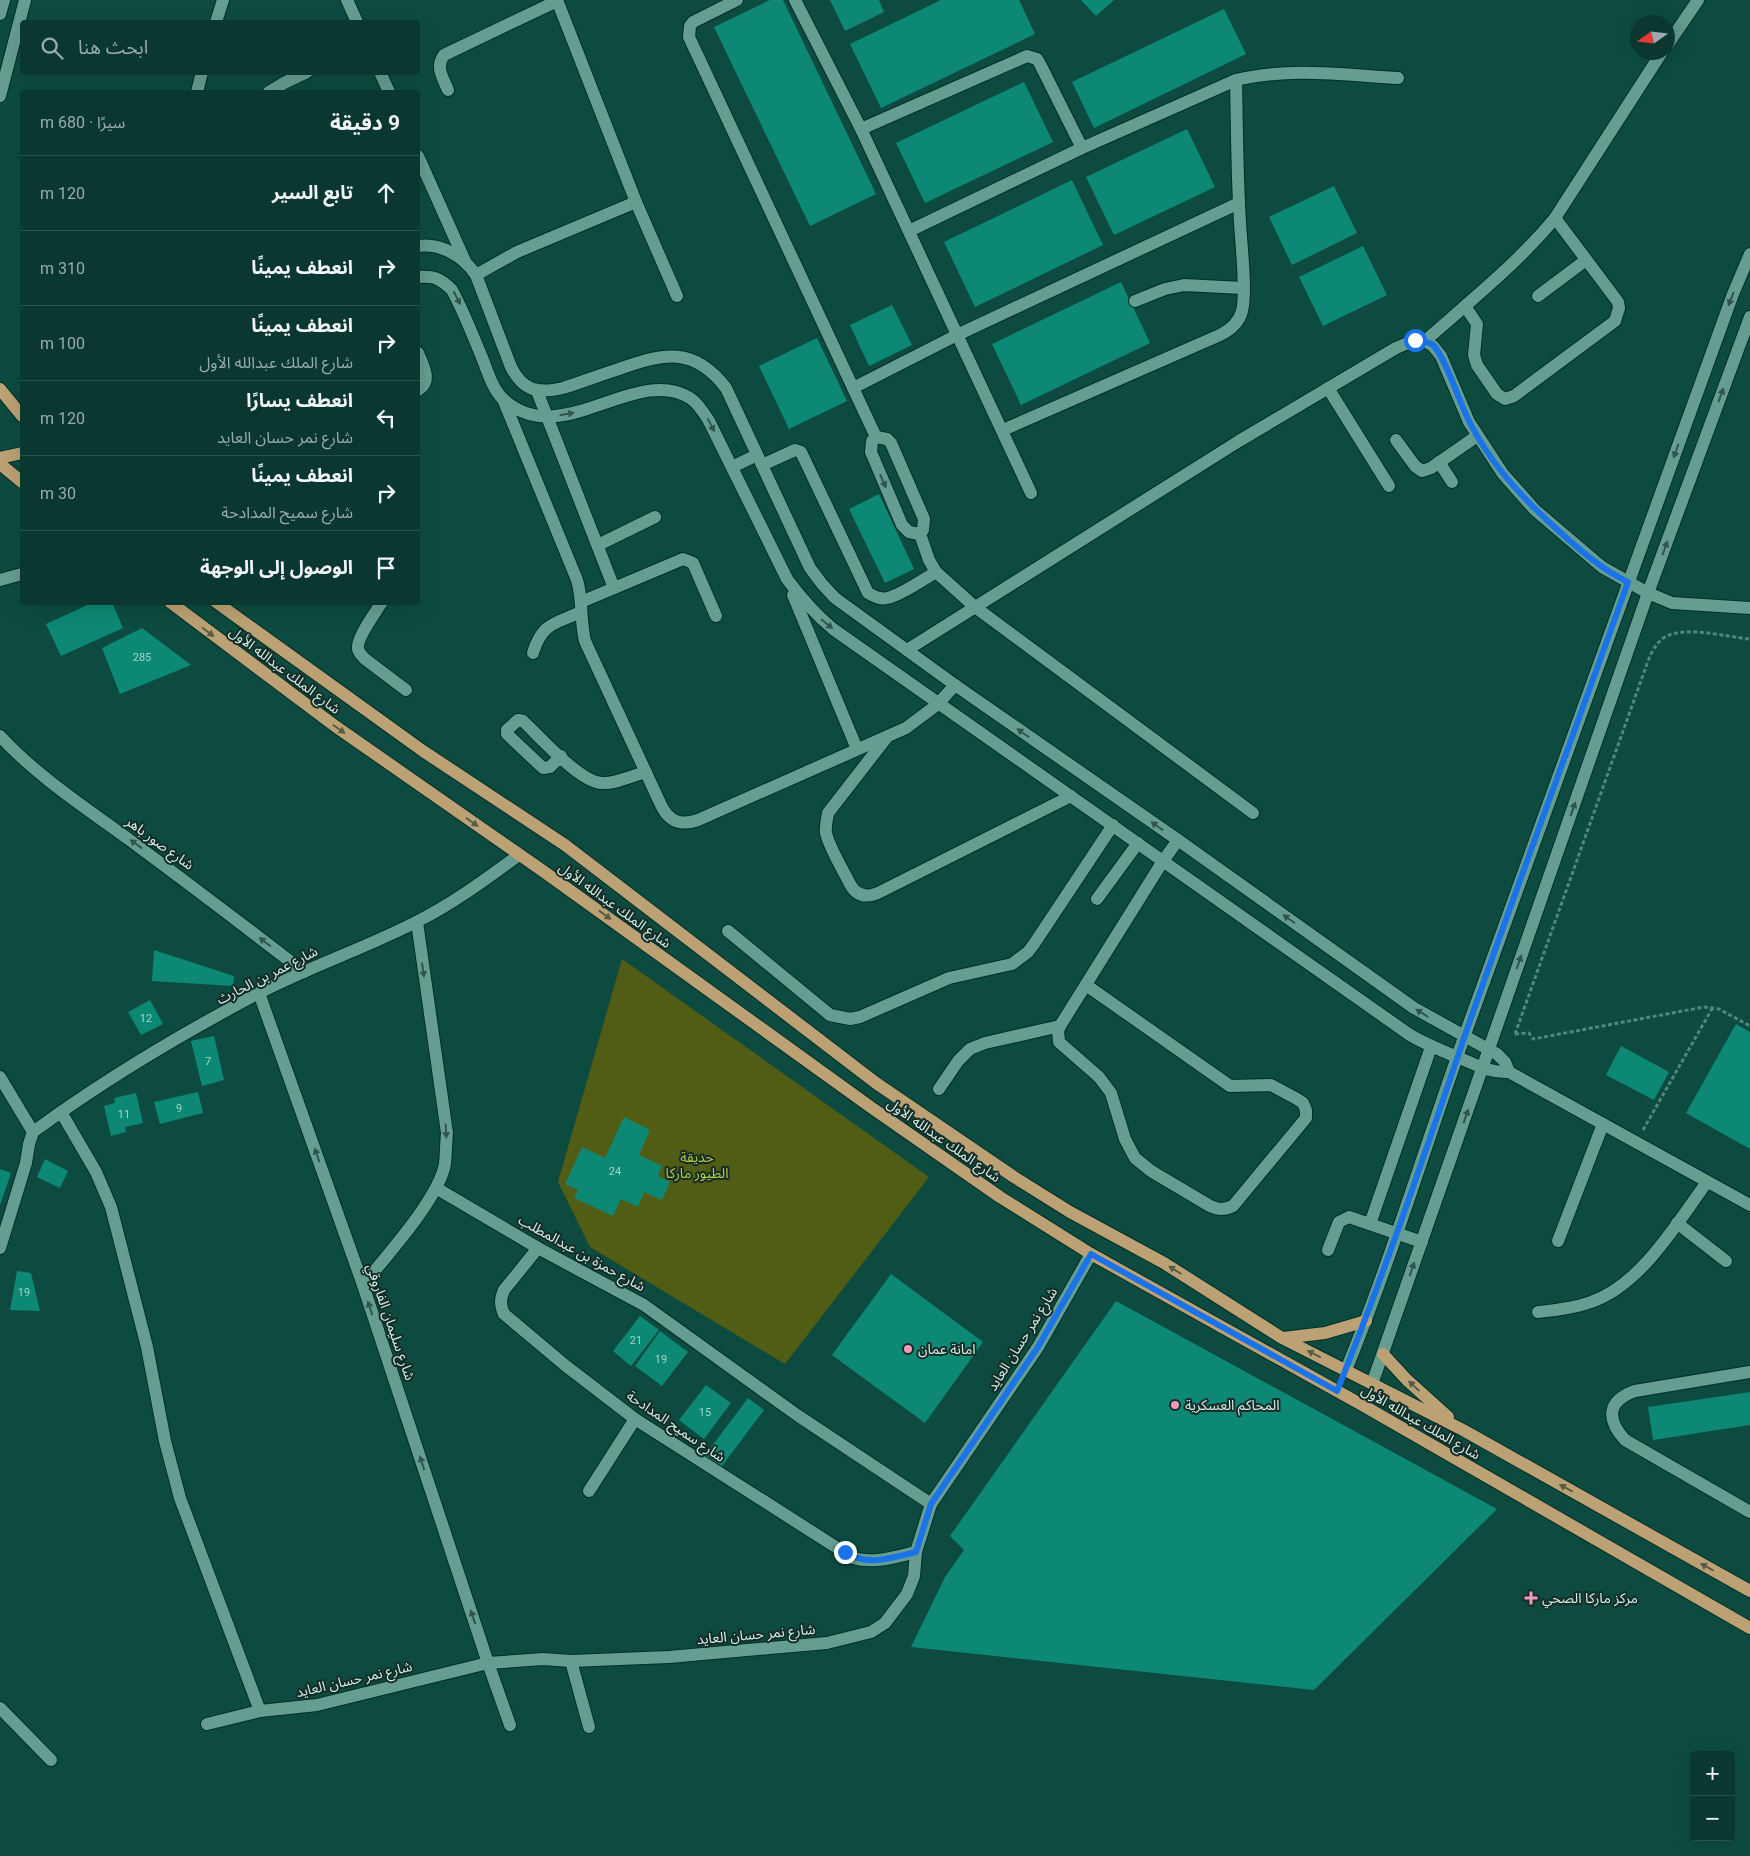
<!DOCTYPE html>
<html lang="ar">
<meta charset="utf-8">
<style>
:root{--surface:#0a3830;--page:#18433c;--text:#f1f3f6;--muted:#99acab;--line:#2a524c}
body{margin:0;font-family:Roboto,"Noto Sans Arabic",sans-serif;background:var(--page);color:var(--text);direction:rtl}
.controls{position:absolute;right:15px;bottom:15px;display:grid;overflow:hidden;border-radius:5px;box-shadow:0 5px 20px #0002}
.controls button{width:45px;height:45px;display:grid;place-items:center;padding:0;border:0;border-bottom:1px solid var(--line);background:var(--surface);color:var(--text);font:25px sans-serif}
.compass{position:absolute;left:1630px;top:15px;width:45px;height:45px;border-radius:50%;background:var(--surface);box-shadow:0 5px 20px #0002;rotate:256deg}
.stop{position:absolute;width:15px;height:15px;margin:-11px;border:4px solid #1a73e8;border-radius:50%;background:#fff}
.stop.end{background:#1a73e8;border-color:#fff;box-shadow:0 1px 5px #0008}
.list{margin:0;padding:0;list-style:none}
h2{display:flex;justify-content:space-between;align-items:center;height:65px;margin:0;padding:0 20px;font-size:21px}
h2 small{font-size:16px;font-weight:400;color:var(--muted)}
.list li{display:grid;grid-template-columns:32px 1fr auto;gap:15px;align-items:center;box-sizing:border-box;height:75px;padding:0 20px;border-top:1px solid var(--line)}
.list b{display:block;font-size:19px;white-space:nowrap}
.list p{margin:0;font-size:16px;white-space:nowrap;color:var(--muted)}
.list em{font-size:16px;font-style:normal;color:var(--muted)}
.icon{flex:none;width:28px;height:28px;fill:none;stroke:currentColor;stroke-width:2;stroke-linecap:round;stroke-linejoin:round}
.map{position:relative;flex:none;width:1750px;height:1856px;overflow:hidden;direction:ltr}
.search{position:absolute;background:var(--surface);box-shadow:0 5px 20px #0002;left:20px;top:20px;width:400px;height:55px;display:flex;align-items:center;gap:12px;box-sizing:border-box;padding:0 18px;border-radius:5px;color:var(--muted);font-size:19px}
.panel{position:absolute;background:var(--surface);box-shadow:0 5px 20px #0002;left:20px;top:90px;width:400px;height:515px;border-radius:5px;direction:rtl}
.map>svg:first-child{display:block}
.green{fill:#515c15}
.building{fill:#0d8874}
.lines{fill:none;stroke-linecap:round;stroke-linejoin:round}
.minor-casing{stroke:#002f27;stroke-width:14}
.major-casing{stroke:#002f27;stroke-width:14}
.path{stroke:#53867c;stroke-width:3;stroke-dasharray:4 2.5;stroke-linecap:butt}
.minor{stroke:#659e90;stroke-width:12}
.major{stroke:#bca174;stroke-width:12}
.oneway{fill:#31544c}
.oneway2{fill:#585b46}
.route{stroke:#1a73e8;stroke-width:6}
.poi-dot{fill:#f09ab7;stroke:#152c27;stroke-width:2}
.labels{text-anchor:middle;stroke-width:4;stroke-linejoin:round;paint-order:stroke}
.number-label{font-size:11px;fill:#a1d5ca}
.street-label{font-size:14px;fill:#d2efe7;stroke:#152c27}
.park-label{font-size:14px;fill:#b6cb44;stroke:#152c27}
.poi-label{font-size:14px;fill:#d2efe7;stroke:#152c27;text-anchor:start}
</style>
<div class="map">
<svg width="1750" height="1856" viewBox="0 0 1750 1856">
<rect width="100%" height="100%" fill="#0d4b40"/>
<polygon class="green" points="622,959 929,1177 785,1364 590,1247 558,1182"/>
<g class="building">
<polygon points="770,0 783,0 876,194 810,226 714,27"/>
<polygon points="830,0 879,0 884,12 845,31"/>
<polygon points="941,0 1019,0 1035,34 881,108 850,44"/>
<polygon points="1081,0 1114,0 1096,16"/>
<polygon points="1224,9 1246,54 1094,128 1072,82"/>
<polygon points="1024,82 1053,142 925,203 896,143"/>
<polygon points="1187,129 1215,187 1114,235 1086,177"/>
<polygon points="1072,180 1103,245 975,307 944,242"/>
<polygon points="1334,186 1357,233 1292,265 1269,217"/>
<polygon points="1363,246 1387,295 1323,326 1299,277"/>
<polygon points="1121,282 1150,343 1021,405 992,344"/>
<polygon points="892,305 912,345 869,366 850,325"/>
<polygon points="817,338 847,401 789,429 759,366"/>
<polygon points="879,494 914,569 885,583 849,509"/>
<polygon points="94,602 112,602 123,628 61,656 46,624"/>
<polygon points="142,628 191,665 120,694 102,648"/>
<polygon points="154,950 234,976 233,986 152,981"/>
<polygon points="150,1000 163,1024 141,1035 128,1012"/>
<polygon points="1736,1024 1750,1032 1750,1149 1686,1113"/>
<polygon points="214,1036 224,1080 202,1086 191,1041"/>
<polygon points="1621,1046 1669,1072 1654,1100 1606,1075"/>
<polygon points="198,1092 203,1113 160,1124 154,1102"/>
<polygon points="136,1093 143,1123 125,1127 126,1132 111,1136 104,1106 115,1103 114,1098"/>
<polygon points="624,1117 650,1130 639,1155 662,1166 658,1176 670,1182 662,1200 644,1192 638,1207 621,1199 613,1216 574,1198 578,1190 565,1184 582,1147 605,1158"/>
<polygon points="45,1159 68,1171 60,1188 37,1177"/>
<polygon points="0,1169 11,1173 0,1205"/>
<polygon points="17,1271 31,1273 40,1311 10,1310"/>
<polygon points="891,1274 983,1342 925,1423 832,1355"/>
<polygon points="1116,1301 1497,1509 1314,1690 911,1647 945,1577 964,1550 950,1536"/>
<polygon points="640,1316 659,1330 631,1366 613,1351"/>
<polygon points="660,1331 688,1352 662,1386 635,1366"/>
<polygon points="706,1385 731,1403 704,1439 679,1420"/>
<polygon points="1750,1392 1750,1425 1653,1440 1648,1407"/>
<polygon points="748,1398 764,1410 719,1470 703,1458"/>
</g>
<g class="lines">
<g class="minor-casing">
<g id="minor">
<polyline points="347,0 357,22"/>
<polyline points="557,0 636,202 677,296"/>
<polyline points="737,0 693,22 690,26 689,37 876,437"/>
<polyline points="795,0 861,129 1031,493"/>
<polyline points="0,14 4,0"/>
<polyline points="216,22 223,0"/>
<polyline points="1668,44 1698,0"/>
<polyline points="380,72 389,92"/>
<path d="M 448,90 C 443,78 435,67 444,55 L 557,1"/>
<polyline points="197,92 202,72"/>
<polyline points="269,92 284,83 307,72"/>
<polyline points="0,96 25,0"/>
<polyline points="861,129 1027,56 1037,59 1040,64 1082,148"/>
<polyline points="418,156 465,261"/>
<path d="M 909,231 L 1082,148 L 1236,80 C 1289,67 1345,75 1398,78"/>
<path d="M 418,246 C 441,243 463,256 476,275 L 511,367 C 523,391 538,394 563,388 C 582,382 600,375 619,369 C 663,353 694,346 726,388 L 810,568 L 822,584 L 835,598 L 955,685 L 1178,840 L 1414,1008 L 1497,1054 L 1505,1062 L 1509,1072"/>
<polyline points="476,275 517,252 636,202"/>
<path d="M 418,277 C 434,276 440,278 452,290 C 464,312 473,336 483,360 C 488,373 493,390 504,400 C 561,451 636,364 690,398 C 698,403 704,413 709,421 L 787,579 C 801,598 815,614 833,629 L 1410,1035 C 1425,1044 1441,1050 1457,1057 C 1475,1064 1489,1073 1509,1072 L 1750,1205"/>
<polyline points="1538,296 1586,260"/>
<polyline points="1135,301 1165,289 1184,285 1243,288"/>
<polyline points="1465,306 1477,324 1474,355 1477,365 1497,394 1505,399 1514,396 1615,321 1619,308 1618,302 1555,218"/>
<path d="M 1425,341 C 1470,301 1517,264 1555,218 L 1662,52"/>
<path d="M 418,353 C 423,366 433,381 418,390"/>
<polyline points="853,388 957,335 1239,203"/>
<polyline points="1328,388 1389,486"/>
<polyline points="537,391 614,588"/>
<path d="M 503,399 L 577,580 C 583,599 580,621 585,641 L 661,805 C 669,822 681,826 698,820 L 906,728 L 938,704 L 955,685"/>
<path d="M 1003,430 L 1220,335 C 1230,330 1239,323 1242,311 C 1247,290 1241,245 1240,222 C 1237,175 1237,127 1236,80"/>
<polyline points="876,437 872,441 871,452 902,525 909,532 920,534"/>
<polyline points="876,437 887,439 891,443 924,519 923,530 920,534"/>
<polyline points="1396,440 1415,466 1422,471 1431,468 1477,436"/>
<polyline points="1439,462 1452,482"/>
<path d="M 762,465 L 795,450 L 801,452 L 868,593 C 874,596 880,600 887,598 C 900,596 924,579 936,572"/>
<polyline points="732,467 757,455"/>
<polyline points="920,534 929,560 936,572 975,607 1253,813"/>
<polyline points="598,545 655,517"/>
<polyline points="0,580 22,574"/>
<polyline points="793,595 857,749"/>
<path d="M 382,602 C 376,612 356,638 358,649 C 359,653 362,656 365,659 L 406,690"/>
<polyline points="581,602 683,559 693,563 716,616"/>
<polyline points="907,650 1239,441 1396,348 1415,340 1425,341 1433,346 1441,356 1469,422 1503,474 1535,510 1602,567 1648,593 1672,603 1750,608"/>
<path d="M 533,653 C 542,623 554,624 581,612"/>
<path d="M 0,736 C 38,777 86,808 131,841 C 189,884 247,928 304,972"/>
<path d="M 887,737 L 828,813 C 827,820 825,826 826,833 C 829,847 843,870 850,884 C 856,896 866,898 878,893 L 1071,796"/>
<path d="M 561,756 L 550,767 L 543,768 L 507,734 L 507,730 L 518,720 L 523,721 C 540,737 579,781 601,783 C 616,784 631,776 646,772"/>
<polyline points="1097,899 1138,843"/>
<polyline points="728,931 830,1015 850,1019 860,1017 949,978 1012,964 1028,952 1034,944 1113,825"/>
<path d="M 1086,985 L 1230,1086 L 1271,1085 L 1297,1099 L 1303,1103 L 1306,1110 L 1306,1118 L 1301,1124 L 1233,1206 C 1224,1210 1219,1210 1210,1206 L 1151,1171 L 1135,1158 L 1125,1139 L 1111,1093 L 1099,1077 L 1059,1042 L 1058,1031 L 1060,1026 L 1163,861 L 1178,840"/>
<polyline points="259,993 363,1285 488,1663 510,1725"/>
<polyline points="0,1077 33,1132 29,1144 26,1163 0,1248"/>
<polyline points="939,1089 958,1061 970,1049 985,1043 1060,1026"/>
<polyline points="61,1112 96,1172 111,1207 147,1347 165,1441 180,1498 260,1711"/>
<path d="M 33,1132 C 104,1080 181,1034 259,993 C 311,966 366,948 418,921 C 454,903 486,879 519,855"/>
<polyline points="436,1188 538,1248 644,1305 797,1415 931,1504"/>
<polyline points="1677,1223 1726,1261"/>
<polyline points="1370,1224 1431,1047"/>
<polyline points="1558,1241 1603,1124"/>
<path d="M 538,1248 L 504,1290 C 500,1299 500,1305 504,1314 L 566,1366 L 635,1419 L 853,1558 C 874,1564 895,1557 916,1552"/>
<polyline points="1328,1250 1339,1222 1349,1217 1422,1242"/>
<path d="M 363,1285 C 386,1256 438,1200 445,1164 C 446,1154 446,1143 447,1133 L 417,922"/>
<path d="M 1538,1312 C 1556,1310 1575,1308 1591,1302 C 1641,1285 1677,1223 1707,1182"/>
<path d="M 1346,1370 C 1392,1258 1426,1143 1467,1029 C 1556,784 1644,539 1733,294 L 1750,254"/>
<path d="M 1750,1372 L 1635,1391 C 1607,1401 1606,1419 1625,1440 L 1750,1512"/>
<polyline points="1372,1384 1648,593 1750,317"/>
<polyline points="589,1491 635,1419"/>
<polyline points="571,1661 589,1727"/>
<polyline points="0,1708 51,1760"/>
<polyline points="207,1724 260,1711 317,1705 488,1663 543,1659 571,1661 669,1657 827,1643 871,1632 885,1623 907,1594 914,1576 916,1552 931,1504 1038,1347 1091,1254"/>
</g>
</g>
<g class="major-casing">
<g id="major">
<polyline points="0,389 22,416"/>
<polyline points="0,458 22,453"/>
<polyline points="0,464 22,482"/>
<polyline points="170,602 335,726 543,871 872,1108 1000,1197 1091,1254 1364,1406 1750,1628"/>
<polyline points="216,602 423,751 565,845 876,1083 1014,1177 1070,1212 1164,1263 1282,1338 1463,1430 1750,1591"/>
<polyline points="1283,1338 1325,1333 1366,1321"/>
<polyline points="1383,1354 1407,1380 1448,1417"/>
</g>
</g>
<g class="path">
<path d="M 1515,1034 L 1648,661 C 1652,651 1657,641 1667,636 C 1688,626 1727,637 1750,639"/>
<polyline points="1515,1034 1529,1033 1533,1039 1704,1007 1719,1009 1750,1026"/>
<polyline points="1643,1130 1713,1007"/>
</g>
<use href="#minor" class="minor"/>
<use href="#major" class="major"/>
</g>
<defs><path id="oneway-solid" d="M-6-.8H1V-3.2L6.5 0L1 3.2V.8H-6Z" transform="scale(1.25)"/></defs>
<g class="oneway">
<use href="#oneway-solid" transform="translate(457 298) rotate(63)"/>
<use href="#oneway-solid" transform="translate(1731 299) rotate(111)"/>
<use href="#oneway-solid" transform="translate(1721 395) rotate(-70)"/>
<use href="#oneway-solid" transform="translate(567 414) rotate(-10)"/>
<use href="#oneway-solid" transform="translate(711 425) rotate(62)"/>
<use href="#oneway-solid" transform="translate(1676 451) rotate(110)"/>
<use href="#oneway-solid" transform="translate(883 481) rotate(66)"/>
<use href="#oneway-solid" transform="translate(1665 548) rotate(-70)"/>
<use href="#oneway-solid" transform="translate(827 624) rotate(39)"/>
<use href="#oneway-solid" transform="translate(1023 733) rotate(-145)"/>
<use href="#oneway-solid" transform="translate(1573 809) rotate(-71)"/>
<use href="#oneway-solid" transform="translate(1157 826) rotate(-145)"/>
<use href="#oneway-solid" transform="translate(136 844) rotate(-144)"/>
<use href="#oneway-solid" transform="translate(1289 919) rotate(-145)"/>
<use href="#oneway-solid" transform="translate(265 942) rotate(-143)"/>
<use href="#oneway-solid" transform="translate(1519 962) rotate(-71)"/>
<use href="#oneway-solid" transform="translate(423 970) rotate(82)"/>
<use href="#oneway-solid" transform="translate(1422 1013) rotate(-148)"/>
<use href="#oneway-solid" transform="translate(1466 1116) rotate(-71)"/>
<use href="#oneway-solid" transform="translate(446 1131) rotate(87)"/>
<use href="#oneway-solid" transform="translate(317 1155) rotate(-109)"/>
<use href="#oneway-solid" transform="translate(1412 1269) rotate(-71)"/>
<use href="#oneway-solid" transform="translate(370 1308) rotate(-108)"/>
<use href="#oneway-solid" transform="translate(422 1463) rotate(-108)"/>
<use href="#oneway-solid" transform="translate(473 1617) rotate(-108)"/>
</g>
<g class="oneway2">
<use href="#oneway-solid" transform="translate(208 632) rotate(37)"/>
<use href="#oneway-solid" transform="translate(339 729) rotate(35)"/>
<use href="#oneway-solid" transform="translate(472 822) rotate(35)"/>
<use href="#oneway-solid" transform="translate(605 915) rotate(36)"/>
<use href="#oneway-solid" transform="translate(1175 1270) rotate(-148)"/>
<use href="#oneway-solid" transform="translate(1314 1354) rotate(-153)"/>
<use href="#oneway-solid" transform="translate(1414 1386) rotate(-137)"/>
<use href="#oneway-solid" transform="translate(1566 1488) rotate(-151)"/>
<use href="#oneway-solid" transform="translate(1707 1567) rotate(-151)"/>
</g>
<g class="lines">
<path class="route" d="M 845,1552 C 867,1567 892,1558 916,1552 L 931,1504 L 1038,1347 L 1091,1254 L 1337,1391 C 1384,1275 1424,1156 1464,1038 C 1517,885 1574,734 1628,582 C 1603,570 1582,552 1561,533 C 1524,500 1491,465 1469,421 C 1460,404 1445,356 1433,345 C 1427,341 1421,341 1415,340"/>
</g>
<g class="poi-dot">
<circle cx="908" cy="1349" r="5"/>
<circle cx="1175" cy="1405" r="5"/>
<path d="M1528.5 1590.5h5v5h5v5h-5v5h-5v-5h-5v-5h5z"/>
</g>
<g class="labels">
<g class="number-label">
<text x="142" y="661">285</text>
<text x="146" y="1022">12</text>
<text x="208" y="1065">7</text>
<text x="179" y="1112">9</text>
<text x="124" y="1118">11</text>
<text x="615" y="1175">24</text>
<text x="24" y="1296">19</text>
<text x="636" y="1344">21</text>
<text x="661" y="1363">19</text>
<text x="705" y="1416">15</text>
</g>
<g class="street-label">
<text transform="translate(285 670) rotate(37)" y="5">شارع الملك عبدالله الأول</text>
<text transform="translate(160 843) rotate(36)" y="5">شارع صور باهر</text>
<text transform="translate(615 905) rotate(36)" y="5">شارع الملك عبدالله الأول</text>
<text transform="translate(267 975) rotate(-27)" y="5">شارع عمر بن الحارث</text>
<text transform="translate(944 1140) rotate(35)" y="5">شارع الملك عبدالله الأول</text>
<text transform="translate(582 1253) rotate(29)" y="5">شارع حمزة بن عبدالمطلب</text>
<text transform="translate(391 1322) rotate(71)" y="5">شارع سليمان الفاروقي</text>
<text transform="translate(1022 1339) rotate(-58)" y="5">شارع نمر حسان العايد</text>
<text transform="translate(1421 1422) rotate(30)" y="5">شارع الملك عبدالله الأول</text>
<text transform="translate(676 1426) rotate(34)" y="5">شارع سميح المدادحة</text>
<text transform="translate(756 1634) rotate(-5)" y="5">شارع نمر حسان العايد</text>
<text transform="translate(354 1679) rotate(-13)" y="5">شارع نمر حسان العايد</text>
</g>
<g class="park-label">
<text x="697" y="1162">حديقة<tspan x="697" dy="16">الطيور ماركا</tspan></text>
</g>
<g class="poi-label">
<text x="918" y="1354">امانة عمان</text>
<text x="1185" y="1410">المحاكم العسكرية</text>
<text x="1542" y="1603">مركز ماركا الصحي</text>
</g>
</g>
</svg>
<div class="controls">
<button>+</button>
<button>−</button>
</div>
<svg class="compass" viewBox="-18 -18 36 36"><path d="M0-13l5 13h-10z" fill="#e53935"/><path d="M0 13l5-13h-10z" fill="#99acab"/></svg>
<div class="stop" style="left:1415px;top:340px"></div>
<div class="stop end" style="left:845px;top:1552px"></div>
<div class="search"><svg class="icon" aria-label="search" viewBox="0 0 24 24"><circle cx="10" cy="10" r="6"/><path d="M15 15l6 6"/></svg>ابحث هنا</div>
<section class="panel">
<h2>9 دقيقة<small>سيرًا · 680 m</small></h2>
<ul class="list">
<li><svg class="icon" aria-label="ahead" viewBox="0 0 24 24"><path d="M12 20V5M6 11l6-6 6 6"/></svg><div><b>تابع السير</b></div><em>120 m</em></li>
<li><svg class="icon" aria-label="right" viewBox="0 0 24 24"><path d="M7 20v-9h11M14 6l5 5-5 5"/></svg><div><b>انعطف يمينًا</b></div><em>310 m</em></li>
<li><svg class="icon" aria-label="right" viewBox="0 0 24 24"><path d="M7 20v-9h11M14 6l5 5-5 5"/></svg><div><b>انعطف يمينًا</b><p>شارع الملك عبدالله الأول</p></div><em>100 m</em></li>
<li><svg class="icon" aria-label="left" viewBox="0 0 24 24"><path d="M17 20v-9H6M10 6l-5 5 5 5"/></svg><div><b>انعطف يسارًا</b><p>شارع نمر حسان العايد</p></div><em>120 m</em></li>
<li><svg class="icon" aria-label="right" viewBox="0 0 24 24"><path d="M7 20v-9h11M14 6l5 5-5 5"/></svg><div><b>انعطف يمينًا</b><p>شارع سميح المدادحة</p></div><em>30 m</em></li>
<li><svg class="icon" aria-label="arrive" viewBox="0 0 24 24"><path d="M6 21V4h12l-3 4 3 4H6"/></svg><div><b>الوصول إلى الوجهة</b></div></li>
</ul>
</section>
</div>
